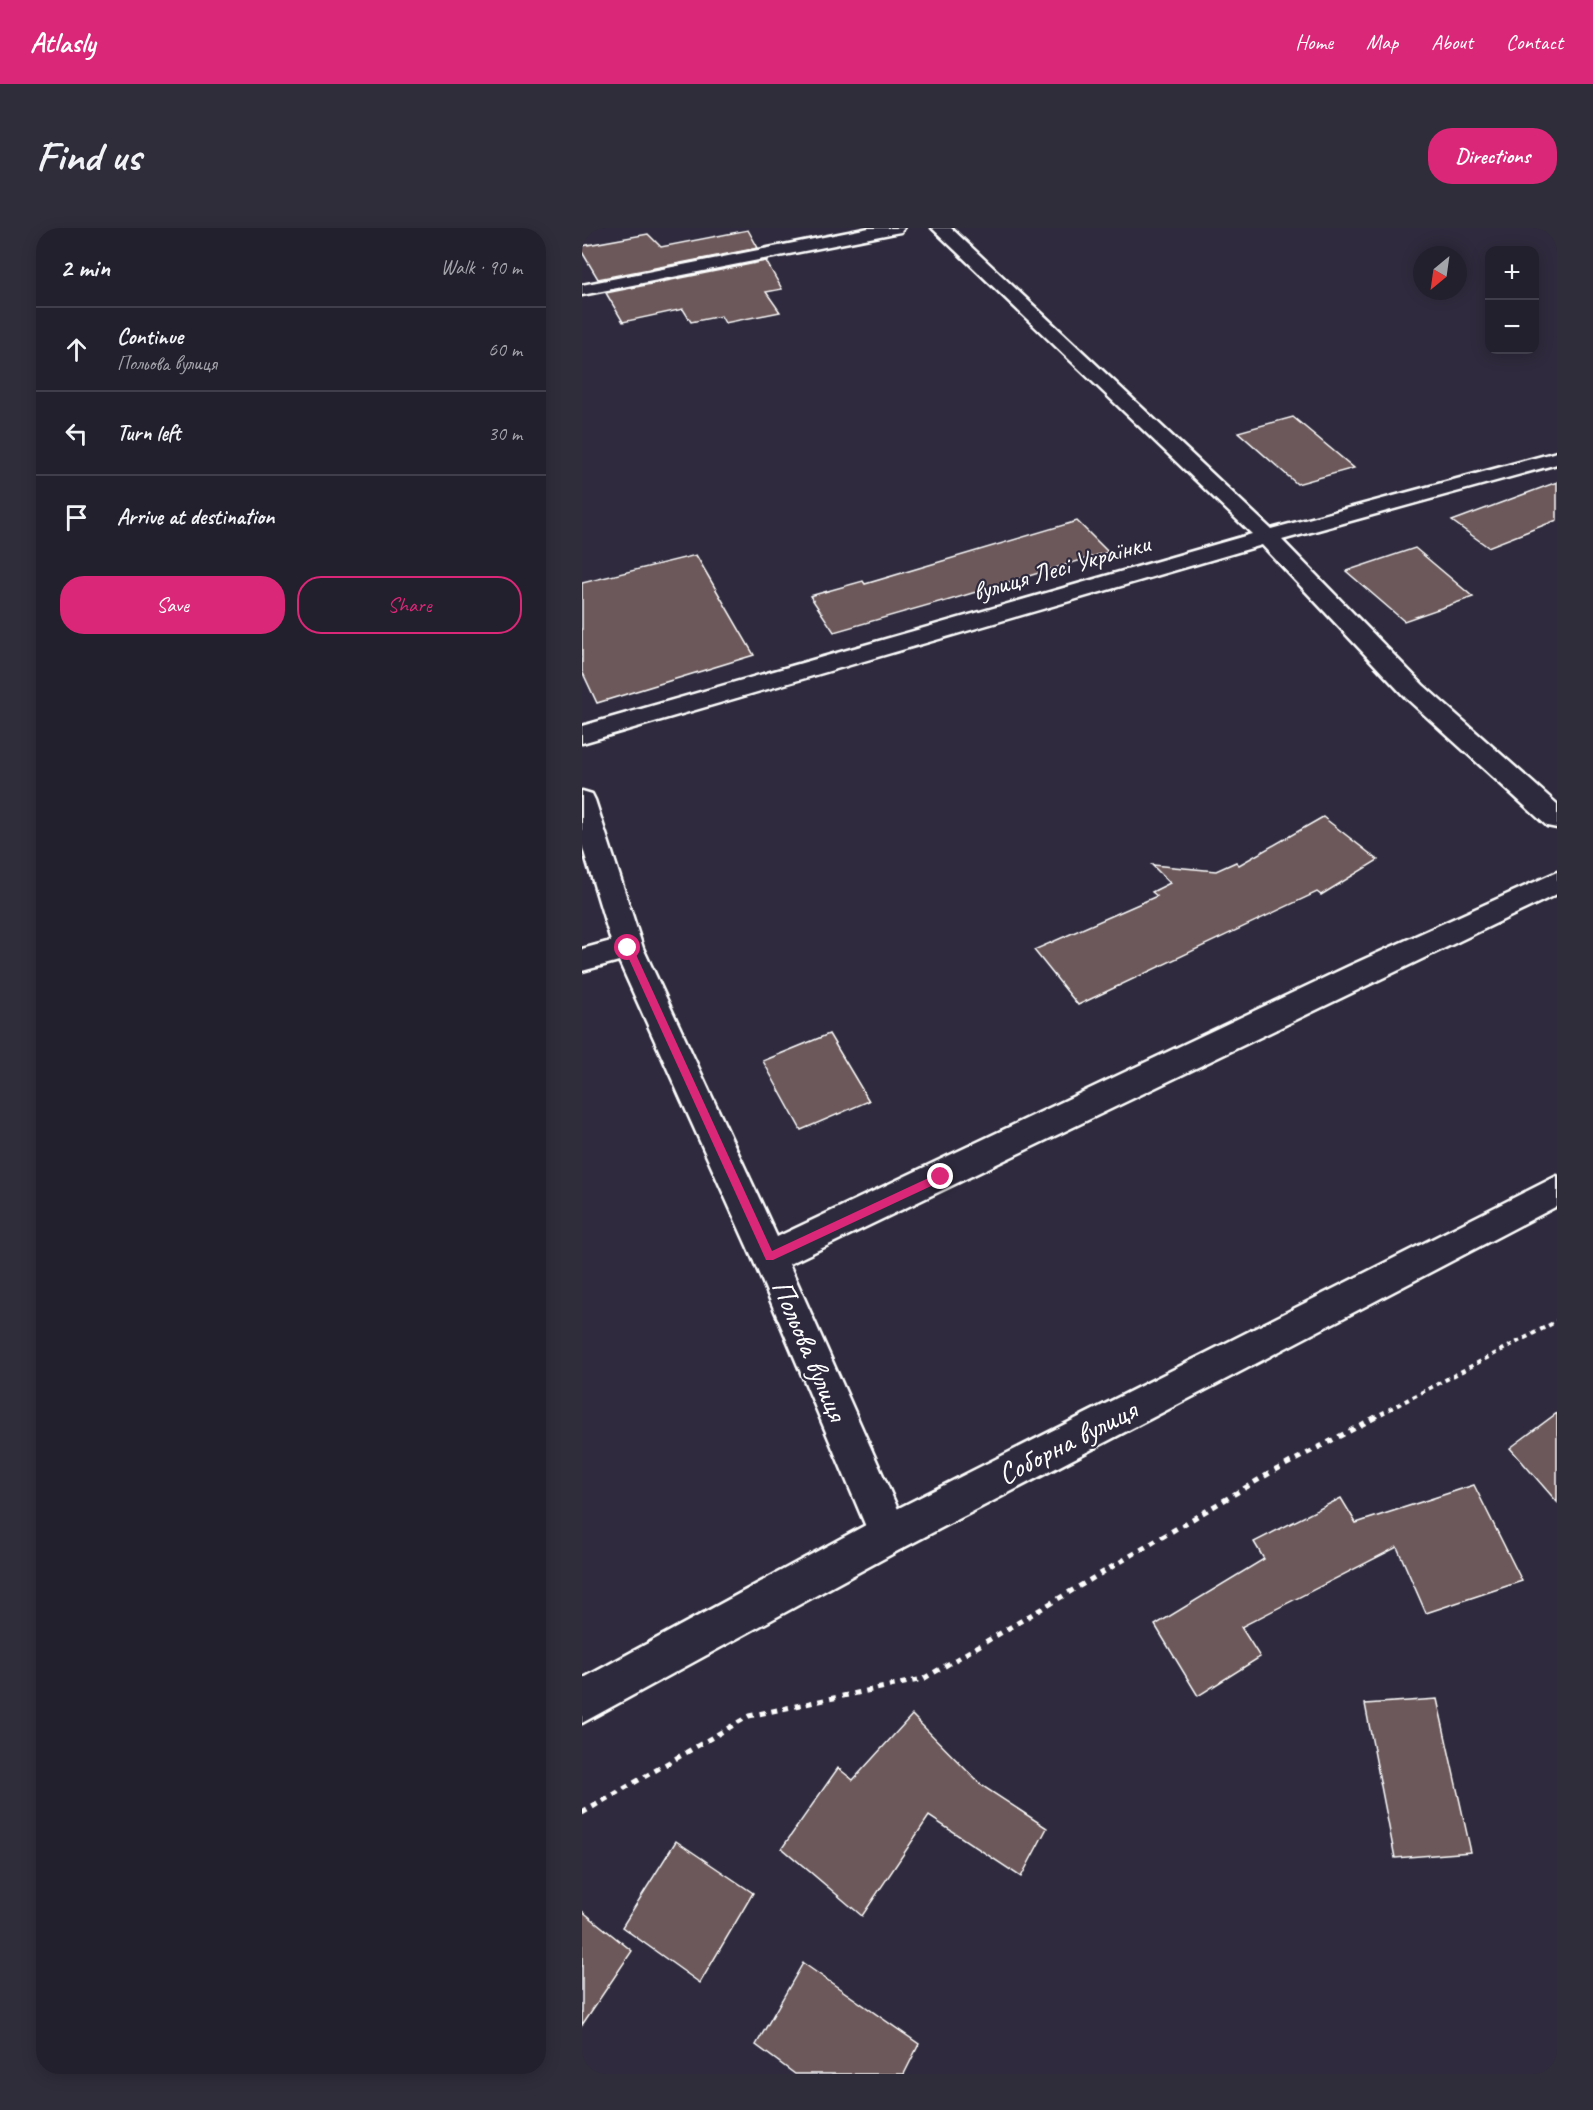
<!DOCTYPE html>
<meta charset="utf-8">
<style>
:root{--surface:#23202e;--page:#2f2d3a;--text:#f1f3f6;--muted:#a3a3aa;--line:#403e4a;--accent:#db2777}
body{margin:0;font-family:Caveat,sans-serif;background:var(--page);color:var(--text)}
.controls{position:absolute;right:18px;top:18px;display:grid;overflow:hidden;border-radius:12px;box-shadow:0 3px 15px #0003}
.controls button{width:54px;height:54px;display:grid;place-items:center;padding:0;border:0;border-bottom:2px solid var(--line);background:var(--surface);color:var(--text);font:30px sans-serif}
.compass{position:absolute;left:831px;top:18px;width:54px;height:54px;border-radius:50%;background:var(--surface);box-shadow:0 3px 15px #0003;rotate:209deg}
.stop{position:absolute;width:18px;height:18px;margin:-14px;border:4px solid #db2777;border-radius:50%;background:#fff}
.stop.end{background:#db2777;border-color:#fff;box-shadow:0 2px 6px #0008}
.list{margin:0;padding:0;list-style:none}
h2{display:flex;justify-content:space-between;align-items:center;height:78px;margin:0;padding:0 24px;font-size:26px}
h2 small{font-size:20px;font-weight:400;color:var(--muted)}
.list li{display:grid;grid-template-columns:39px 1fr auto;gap:18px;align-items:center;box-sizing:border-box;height:84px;padding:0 24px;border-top:2px solid var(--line)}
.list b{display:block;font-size:22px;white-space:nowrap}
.list p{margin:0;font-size:20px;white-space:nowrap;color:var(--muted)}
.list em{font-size:20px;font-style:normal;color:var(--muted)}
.actions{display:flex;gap:12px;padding:18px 24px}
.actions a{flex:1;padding:14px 0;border:2px solid var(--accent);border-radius:24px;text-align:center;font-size:21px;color:var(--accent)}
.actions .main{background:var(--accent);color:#fff}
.icon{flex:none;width:33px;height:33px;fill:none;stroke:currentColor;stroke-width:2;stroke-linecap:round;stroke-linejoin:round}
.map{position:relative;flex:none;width:975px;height:1846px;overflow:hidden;border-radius:24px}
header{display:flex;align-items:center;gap:36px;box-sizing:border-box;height:84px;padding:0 30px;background:var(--accent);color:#fff}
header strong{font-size:28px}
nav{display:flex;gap:33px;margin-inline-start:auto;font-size:21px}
.intro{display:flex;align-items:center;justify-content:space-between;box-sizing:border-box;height:144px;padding:0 36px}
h1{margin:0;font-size:42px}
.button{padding:15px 27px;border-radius:24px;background:var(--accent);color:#fff;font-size:21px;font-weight:700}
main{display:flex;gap:36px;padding:0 36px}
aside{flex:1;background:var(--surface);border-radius:24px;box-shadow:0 3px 15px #0003}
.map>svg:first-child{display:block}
.building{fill:#6c585a;stroke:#fff;stroke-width:1.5}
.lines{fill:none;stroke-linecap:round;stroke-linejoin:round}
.minor-casing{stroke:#fff;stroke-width:5}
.tertiary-casing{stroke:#fff;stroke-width:5}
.path-far1{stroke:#fff;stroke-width:4;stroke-dasharray:4.5 4.5;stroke-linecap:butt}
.path{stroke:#fff;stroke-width:5;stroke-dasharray:6 6;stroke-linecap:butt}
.minor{fill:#2f2a3d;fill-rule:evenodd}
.tertiary{fill:#2f2a3d;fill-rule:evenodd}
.route{fill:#db2777}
.labels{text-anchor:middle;stroke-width:4.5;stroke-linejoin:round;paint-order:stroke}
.far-street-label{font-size:26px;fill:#fff;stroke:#2f2a3d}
.street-label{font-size:30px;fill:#fff;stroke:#2f2a3d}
</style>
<header>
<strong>Atlasly</strong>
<nav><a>Home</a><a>Map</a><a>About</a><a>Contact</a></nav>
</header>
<div class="intro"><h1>Find us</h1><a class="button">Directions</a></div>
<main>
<aside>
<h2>2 min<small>Walk · 90 m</small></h2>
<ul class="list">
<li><svg class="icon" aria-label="ahead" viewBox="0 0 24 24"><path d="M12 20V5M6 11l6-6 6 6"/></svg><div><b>Continue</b><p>Польова вулиця</p></div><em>60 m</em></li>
<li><svg class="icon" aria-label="left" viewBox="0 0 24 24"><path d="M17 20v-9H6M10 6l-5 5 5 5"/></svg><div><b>Turn left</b></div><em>30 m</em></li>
<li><svg class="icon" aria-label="arrive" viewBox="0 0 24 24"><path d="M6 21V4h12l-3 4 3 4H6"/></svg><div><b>Arrive at destination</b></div></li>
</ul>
<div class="actions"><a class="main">Save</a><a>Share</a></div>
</aside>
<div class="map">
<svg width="975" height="1846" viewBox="0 0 975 1846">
<rect width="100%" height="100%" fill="#2f2a3d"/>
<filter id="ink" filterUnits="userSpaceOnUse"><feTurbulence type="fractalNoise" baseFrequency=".0167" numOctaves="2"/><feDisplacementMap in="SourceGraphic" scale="12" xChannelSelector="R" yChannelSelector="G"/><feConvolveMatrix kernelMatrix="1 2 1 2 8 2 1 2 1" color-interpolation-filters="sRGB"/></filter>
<g filter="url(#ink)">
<g class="building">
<polygon points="166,2 176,20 16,51 0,24 0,18 66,6 79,19"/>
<polygon points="184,33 200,61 184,64 198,84 143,95 139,88 109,94 101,81 41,94 24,65"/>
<polygon points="711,189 772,240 715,256 656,204"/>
<polygon points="975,254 975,292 906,319 870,293"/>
<polygon points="495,293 526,324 361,374 360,373 252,404 228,368 281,353 283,356"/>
<polygon points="833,320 891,369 822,393 764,343"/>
<polygon points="114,327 172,427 15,475 0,443 0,355"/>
<polygon points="741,589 796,632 739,667 735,664 496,777 452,722 575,668 570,664 588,655 570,637 634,643 654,634 657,637"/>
<polygon points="247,806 287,873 219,902 181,833"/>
<polygon points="975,1185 975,1274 928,1220"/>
<polygon points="892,1257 940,1353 844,1385 815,1319 659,1399 678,1429 616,1468 573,1397 682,1331 672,1314 759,1270 774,1295"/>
<polygon points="855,1471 889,1624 813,1630 783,1476"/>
<polygon points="330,1487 399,1557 465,1600 439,1649 347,1588 280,1688 200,1620 256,1540 271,1552"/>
<polygon points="94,1613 171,1665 118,1755 40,1699"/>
<polygon points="0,1683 50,1723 0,1797"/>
<polygon points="221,1735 337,1816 322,1846 213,1846 174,1817"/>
</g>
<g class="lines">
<g class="minor-casing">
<g id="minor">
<polygon points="287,0 322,0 319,4 313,5 0,67 0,57"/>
<polygon points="350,0 369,0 689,301 975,224 975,236 700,312 841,457 975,576 975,600 965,598 823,469 680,317 0,515 0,498 670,306"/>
<polygon points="0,563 10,566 13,572 61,720 195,1009 767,738 975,644 975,666 207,1036 327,1306 321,1320 307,1326 293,1320 170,1029 37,733 0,743 0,721 29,713 0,617"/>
</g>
</g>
<g class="tertiary-casing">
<polygon id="tertiary" points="975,948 975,978 321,1320 0,1495 0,1451 293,1292"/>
</g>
<polyline class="path-far1" points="791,1190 975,1093"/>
<polyline class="path" points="0,1585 167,1488 341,1451 688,1245 794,1189"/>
<use href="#minor" class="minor"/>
<use href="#tertiary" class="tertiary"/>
</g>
</g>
<polygon class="route" points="46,717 51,720 190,1023 355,946 362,946 362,952 191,1032 184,1032 42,720"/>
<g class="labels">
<g class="far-street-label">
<text transform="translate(479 339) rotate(-16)" y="9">вулиця Лесі Українки</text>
</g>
<g class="street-label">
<text transform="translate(228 1122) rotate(67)" y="10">Польова вулиця</text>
<text transform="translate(485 1214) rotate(-27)" y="10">Соборна вулиця</text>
</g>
</g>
</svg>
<div class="controls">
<button>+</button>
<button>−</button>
</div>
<svg class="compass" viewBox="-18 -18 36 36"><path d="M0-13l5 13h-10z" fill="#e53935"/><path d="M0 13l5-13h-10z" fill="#a3a3aa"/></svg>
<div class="stop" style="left:46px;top:720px"></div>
<div class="stop end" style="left:359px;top:949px"></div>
</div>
</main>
